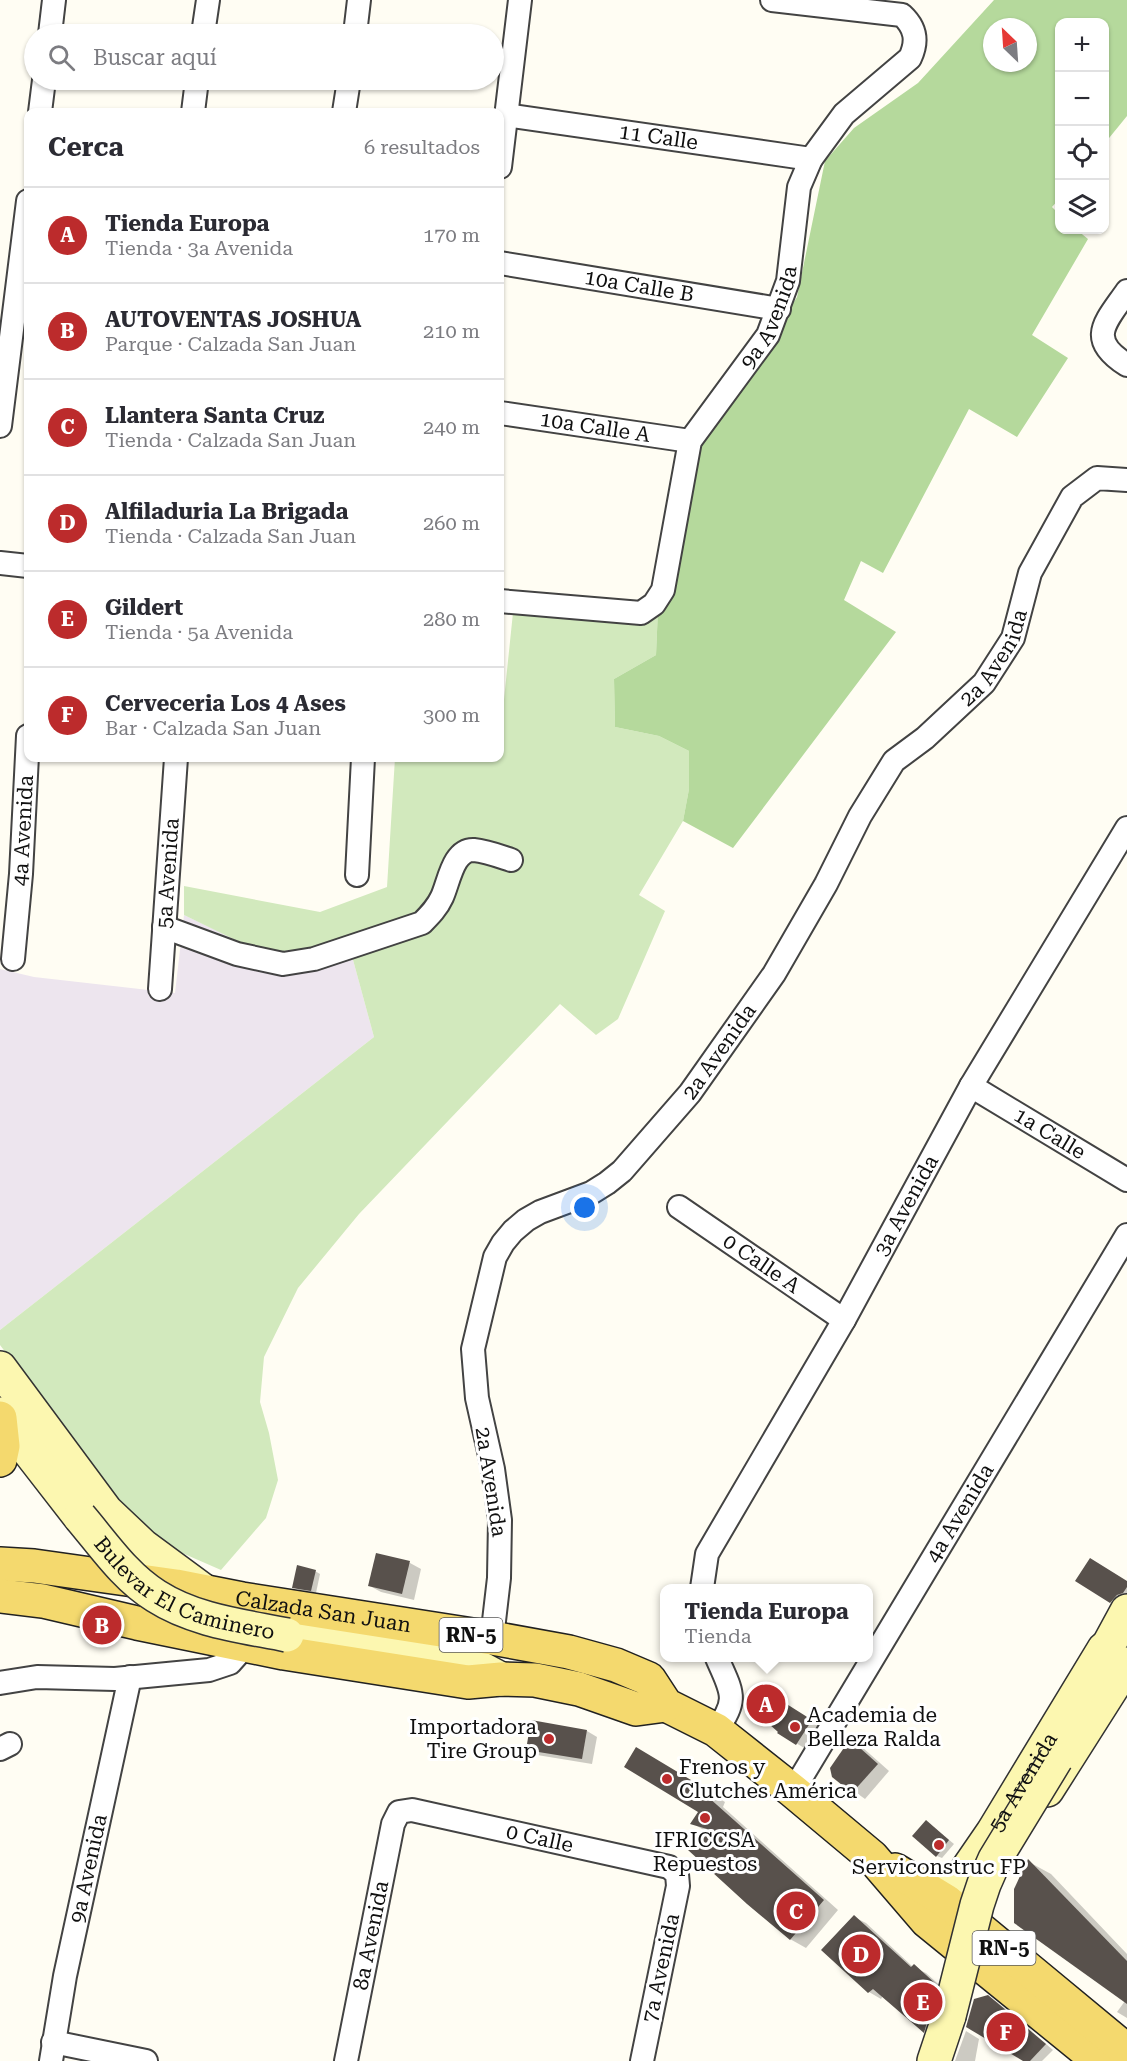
<!DOCTYPE html>
<html lang="es">
<meta charset="utf-8">
<style>
:root{--surface:#fff;--page:#f2f2f3;--text:#2b2b33;--muted:#7c7c81;--line:#e1e1e2;--accent:#bc2b2c}
body{margin:0;font-family:"Roboto Serif",serif;background:var(--page);color:var(--text)}
.controls{position:absolute;right:18px;top:18px;display:grid;overflow:hidden;border-radius:12px;box-shadow:0 2px 4px #0004}
.controls button{width:54px;height:54px;display:grid;place-items:center;padding:0;border:0;border-bottom:2px solid var(--line);background:var(--surface);color:var(--text);font:30px sans-serif}
.compass{position:absolute;left:983px;top:18px;width:54px;height:54px;border-radius:50%;background:var(--surface);box-shadow:0 2px 4px #0004;rotate:335deg}
.you{position:absolute;left:585px;top:1208px;width:21px;height:21px;margin:-15px;border:4px solid #fff;border-radius:50%;background:#1a73e8;box-shadow:0 0 0 9px #1a73e833}
.badge{display:grid;place-items:center;width:39px;height:39px;border-radius:50%;background:var(--accent);color:#fff;font-size:20px;font-weight:700}
.pin{position:absolute;translate:-50% -50%;border:3px solid #fff;box-shadow:0 2px 6px #0006}
.popup{position:absolute;left:660px;top:1584px;width:213px;height:78px;box-sizing:border-box;display:grid;place-content:center;border-radius:12px;background:var(--surface);filter:drop-shadow(0 2px 4px #0005);font-size:20px;white-space:nowrap;color:var(--muted)}
.popup b{font-size:22px;color:var(--text)}
.popup::after{content:'';position:absolute;left:50%;top:100%;margin-left:-12px;border:12px solid transparent;border-top-color:var(--surface)}
.list{margin:0;padding:0;list-style:none}
h2{display:flex;justify-content:space-between;align-items:center;height:78px;margin:0;padding:0 24px;font-size:26px}
h2 small{font-size:20px;font-weight:400;color:var(--muted)}
.list li{display:grid;grid-template-columns:39px 1fr auto;gap:18px;align-items:center;box-sizing:border-box;height:96px;padding:0 24px;border-top:2px solid var(--line)}
.list b{display:block;font-size:22px;white-space:nowrap}
.list p{margin:0;font-size:20px;white-space:nowrap;color:var(--muted)}
.list em{font-size:20px;font-style:normal;color:var(--muted)}
.icon{flex:none;width:33px;height:33px;fill:none;stroke:currentColor;stroke-width:2;stroke-linecap:round;stroke-linejoin:round}
.map{position:relative;flex:none;width:1127px;height:2061px;overflow:hidden}
.search{position:absolute;background:var(--surface);box-shadow:0 2px 4px #0004;left:24px;top:24px;width:480px;height:66px;display:flex;align-items:center;gap:15px;box-sizing:border-box;padding:0 21px;border-radius:33px;color:var(--muted);font-size:22px}
.panel{position:absolute;background:var(--surface);box-shadow:0 2px 4px #0004;left:24px;top:108px;width:480px;height:654px;border-radius:12px}
.map>svg:first-child{display:block}
.industrial{fill:#ede5ee}
.green{fill:#d2e9bd}
.forest{fill:#b5d99c;fill-rule:evenodd}
.shadow{fill:#0003}
.building{fill:#58514c}
.lines{fill:none;stroke-linecap:round;stroke-linejoin:round}
.minor-casing{stroke:#434343;stroke-width:26}
.secondary-casing{stroke:#323232;stroke-width:36}
.primary-casing{stroke:#212121;stroke-width:36}
.minor{stroke:#fff;stroke-width:22}
.secondary{stroke:#fcf7b0;stroke-width:33}
.primary{stroke:#f4d96e;stroke-width:33}
.secondary-bridge-casing{stroke:#323232;stroke-width:36;stroke-linecap:butt}
.secondary-bridge{stroke:#fcf7b0;stroke-width:33}
.poi-dot{fill:#bc2b2c;stroke:#fff;stroke-width:2}
.labels{text-anchor:middle;stroke-width:6;stroke-linejoin:round;paint-order:stroke}
.shield{fill:#fff;stroke:#585858;stroke-width:1.5}
.shield-label{font-size:20px;font-weight:bold;fill:#101010}
.street-label{font-size:21px;fill:#101010;stroke:#fff}
.poi-label{font-size:21px;fill:#101010;stroke:#fff;text-anchor:start}
</style>
<div class="map">
<svg width="1127" height="2061" viewBox="0 0 1127 2061">
<rect width="100%" height="100%" fill="#fffdf3"/>
<polygon class="industrial" points="184,915 262,952 349,945 374,1037 0,1330 0,969 34,977 175,993"/>
<polygon class="green" points="514,603 658,609 656,655 614,679 615,727 659,736 689,751 689,789 683,821 639,895 665,911 618,1019 596,1035 560,1004 359,1214 298,1288 264,1357 260,1402 269,1433 278,1480 266,1518 221,1570 173,1549 131,1518 0,1345 0,1330 374,1037 349,945 262,953 184,915 184,886 320,912 387,887 395,758 500,758 500,738"/>
<path class="forest" d="M 994,0 L 1127,0 L 1127,116 L 1105,143 L 1104,22 L 1060,22 L 1060,198 L 1052,207 L 1059,214 L 1060,230 L 1077,230 L 1088,239 L 1032,335 L 1068,358 L 1017,437 L 969,409 L 883,573 L 861,561 L 844,600 L 896,632 L 733,848 L 683,821 L 689,789 L 689,751 L 659,736 L 615,727 L 614,679 L 656,655 L 658,609 L 701,447 L 797,297 L 825,161 L 854,128 L 918,83 ZM 992,27 L 1028,27 L 1028,63 L 992,63 Z"/>
<g class="shadow">
<polygon points="377,1555 410,1563 421,1569 414,1600 381,1592 370,1586"/>
<polygon points="315,1571 320,1574 316,1593 299,1590 294,1587"/>
<polygon points="1127,1582 1127,1603 1122,1608 1111,1602"/>
<polygon points="769,1691 795,1710 820,1726 806,1749 779,1733"/>
<polygon points="587,1731 597,1737 592,1764 537,1755 527,1749"/>
<polygon points="851,1741 862,1747 889,1771 865,1799 833,1776"/>
<polygon points="637,1749 725,1802 723,1807 838,1910 806,1948 790,1939 707,1832 692,1823 700,1811"/>
<polygon points="926,1821 954,1844 942,1858 937,1856"/>
<polygon points="1029,1862 1051,1874 1127,1954 1127,2018 1117,2012 1125,2001"/>
<polygon points="854,1917 866,1923 913,1967 926,1973 948,1993 931,2034 920,2027 883,1996 881,1999 869,1992"/>
<polygon points="988,1997 997,2002 1053,2050 1042,2061 1026,2061"/>
<polygon points="966,2031 979,2039 975,2061 955,2061"/>
</g>
<g class="building">
<polygon points="376,1553 410,1561 402,1594 368,1586"/>
<polygon points="1090,1558 1127,1581 1127,1587 1123,1593 1117,1595 1110,1603 1075,1581"/>
<polygon points="297,1565 316,1570 311,1591 292,1588"/>
<polygon points="769,1689 785,1703 812,1720 796,1745 777,1733 778,1732 751,1708"/>
<polygon points="531,1720 587,1730 582,1759 526,1750"/>
<polygon points="850,1739 878,1764 852,1793 832,1777 830,1768"/>
<polygon points="636,1747 711,1792 708,1797 824,1900 790,1940 747,1904 688,1850 707,1829 690,1824 698,1812 624,1767"/>
<polygon points="926,1820 949,1840 936,1857 912,1836"/>
<polygon points="1028,1859 1127,1961 1127,2004 1014,1923 1014,1889"/>
<polygon points="854,1915 911,1967 914,1964 937,1985 924,2033 873,1989 868,1993 821,1950"/>
<polygon points="988,1995 1046,2044 1030,2061 1023,2061 966,2027 974,1999"/>
</g>
<g class="lines">
<g class="minor-casing">
<g id="minor">
<polyline points="50,34 54,0"/>
<polyline points="203,34 208,0"/>
<polyline points="355,34 359,0"/>
<polyline points="40,112 44,80"/>
<polyline points="193,112 197,80"/>
<polyline points="344,112 349,80"/>
<path id="s1" d="M 506,115 L 811,159"/>
<polyline points="500,167 520,0"/>
<path id="s2" d="M 500,263 L 779,309"/>
<path d="M 1127,291 C 1105,323 1086,339 1127,365"/>
<path id="s3" d="M 500,413 L 690,441"/>
<polyline points="0,426 28,201"/>
<polyline points="0,563 28,566"/>
<path id="s4" d="M 500,601 L 641,613 L 654,604 L 663,590 L 690,441 L 768,335 L 788,281 L 799,187 L 811,159 L 844,114 L 910,58 C 918,41 916,28 902,15 L 772,0"/>
<polyline points="357,875 363,758"/>
<path d="M 164,927 L 237,954 L 283,964 L 314,959 L 422,923 C 430,915 437,908 442,897 C 449,882 453,849 474,850 C 486,851 499,856 511,860"/>
<path id="s5" d="M 13,959 L 21,874 L 28,736"/>
<path id="s6" d="M 160,989 L 176,758"/>
<path id="s7" d="M 971,1086 L 1127,1180"/>
<path id="s8" d="M 679,1207 L 844,1320"/>
<path id="s9" d="M 702,1588 L 707,1554 L 844,1320 L 971,1086 L 1127,828"/>
<path id="s10" d="M 492,1638 L 499,1578 L 500,1520 L 493,1469 L 477,1398 L 473,1349 L 495,1257 L 503,1243 L 513,1231 L 526,1220 L 540,1212 L 591,1193 L 607,1183 L 622,1171 L 690,1093 L 774,974 L 826,884 L 860,816 L 894,761 L 925,738 L 984,683 L 1013,638 L 1030,573 L 1072,497 L 1097,478 L 1127,480"/>
<polyline points="0,1683 37,1677 115,1679 209,1670 230,1663 246,1645"/>
<path d="M 716,1730 C 740,1699 731,1691 717,1658"/>
<polyline points="0,1749 10,1744"/>
<path id="s11" d="M 793,1791 L 1127,1235"/>
<polyline points="53,2042 146,2061"/>
<path id="s12" d="M 51,2061 L 65,1976 L 130,1677"/>
<path id="s13" d="M 346,2061 L 393,1824 L 399,1812 L 412,1810 L 669,1867 L 677,1874 L 678,1886 L 642,2061"/>
</g>
</g>
<g class="secondary-casing">
<g id="secondary">
<polyline points="0,1368 106,1511 143,1546 204,1591"/>
<polyline points="0,1414 80,1517"/>
<polyline points="287,1635 423,1654 473,1664 501,1679"/>
<polyline points="1095,1670 1127,1611"/>
<polyline points="1047,1790 1127,1664"/>
<path id="s14" d="M 925,1887 L 944,1889 L 960,1880 L 993,1832 L 1104,1649"/>
<polyline points="934,2061 949,2016"/>
</g>
</g>
<g class="primary-casing">
<g id="primary">
<polyline points="0,1418 3,1446 0,1460"/>
<path id="s15" d="M 0,1564 L 34,1566 L 176,1586 L 242,1599 L 492,1638 L 569,1652 L 616,1665 L 649,1679 L 666,1705 L 716,1730 L 793,1791 L 872,1857 L 927,1921 L 1099,2061"/>
<polyline points="0,1596 43,1601 137,1623 284,1653 468,1682 501,1679 535,1680 579,1689 636,1709 666,1705"/>
<polyline points="895,1870 946,1901 1127,2051"/>
</g>
</g>
<use href="#minor" class="minor"/>
<use href="#secondary" class="secondary"/>
<use href="#primary" class="primary"/>
<g class="secondary-bridge-casing">
<g id="secondary-bridge">
<path id="s16" d="M 80,1517 C 103,1544 125,1577 156,1596 C 195,1621 243,1626 287,1635"/>
<polyline points="949,2016 977,1905 984,1884 995,1859 1056,1759"/>
</g>
</g>
<use href="#secondary-bridge" class="secondary-bridge"/>
</g>
<g class="poi-dot">
<circle cx="795" cy="1727" r="6"/>
<circle cx="549" cy="1739" r="6"/>
<circle cx="667" cy="1779" r="6"/>
<circle cx="705" cy="1818" r="6"/>
<circle cx="939" cy="1845" r="6"/>
</g>
<g class="labels">
<g class="shield">
<rect x="439.5" y="1618" width="63" height="34" rx="4.5"/>
<rect x="972.5" y="1931" width="63" height="34" rx="4.5"/>
</g>
<g class="shield-label">
<text x="471" y="1642">RN-5</text>
<text x="1004" y="1955">RN-5</text>
</g>
<g class="street-label">
<text dy="7" stroke="none"><textPath href="#s1" startOffset="154">11 Calle</textPath></text>
<text dy="7" stroke="none"><textPath href="#s2" startOffset="141">10a Calle B</textPath></text>
<text dy="7" stroke="none"><textPath href="#s4" startOffset="474">9a Avenida</textPath></text>
<text dy="7" stroke="none"><textPath href="#s3" startOffset="96">10a Calle A</textPath></text>
<text dy="7" stroke="none"><textPath href="#s10" startOffset="1184">2a Avenida</textPath></text>
<text dy="7" stroke="none"><textPath href="#s5" startOffset="129">4a Avenida</textPath></text>
<text dy="7" stroke="none"><textPath href="#s6" startOffset="116">5a Avenida</textPath></text>
<text dy="7" stroke="none"><textPath href="#s10" startOffset="698">2a Avenida</textPath></text>
<text dy="7" stroke="none"><textPath href="#s7" startOffset="92">1a Calle</textPath></text>
<text dy="7" stroke="none"><textPath href="#s9" startOffset="436">3a Avenida</textPath></text>
<text dy="7" stroke="none"><textPath href="#s8" startOffset="100">0 Calle A</textPath></text>
<text transform="translate(491 1482) rotate(81)" y="7">2a Avenida</text>
<text dy="7" stroke="none"><textPath href="#s11" startOffset="324">4a Avenida</textPath></text>
<text dy="7" stroke="none"><textPath href="#s16" startOffset="132">Bulevar El Caminero</textPath></text>
<text dy="7" stroke="none"><textPath href="#s15" startOffset="327">Calzada San Juan</textPath></text>
<text dy="7" stroke="none"><textPath href="#s14" startOffset="154">5a Avenida</textPath></text>
<text dy="7" stroke="none"><textPath href="#s13" startOffset="399">0 Calle</textPath></text>
<text dy="7" stroke="none"><textPath href="#s12" startOffset="196">9a Avenida</textPath></text>
<text dy="7" stroke="none"><textPath href="#s13" startOffset="128">8a Avenida</textPath></text>
<text transform="translate(661 1968) rotate(-78)" y="7">7a Avenida</text>
</g>
<g class="poi-label">
<text x="807" y="1722">Academia de<tspan x="807" dy="24">Belleza Ralda</tspan></text>
<text x="537" y="1734" text-anchor="end">Importadora<tspan x="537" dy="24">Tire Group</tspan></text>
<text x="679" y="1774">Frenos y<tspan x="679" dy="24">Clutches América</tspan></text>
<text x="705" y="1847" text-anchor="middle">IFRICCSA<tspan x="705" dy="24">Repuestos</tspan></text>
<text x="939" y="1874" text-anchor="middle">Serviconstruc FP</text>
</g>
</g>
</svg>
<div class="controls">
<button>+</button>
<button>−</button>
<button><svg class="icon" aria-label="locate" viewBox="0 0 24 24"><circle cx="12" cy="12" r="6"/><path d="M12 2v4M12 18v4M2 12h4M18 12h4"/></svg></button>
<button><svg class="icon" aria-label="layers" viewBox="0 0 24 24"><path d="M12 4l9 5-9 5-9-5zM3 14l9 5 9-5"/></svg></button>
</div>
<svg class="compass" viewBox="-18 -18 36 36"><path d="M0-13l5 13h-10z" fill="#e53935"/><path d="M0 13l5-13h-10z" fill="#7c7c81"/></svg>
<div class="you"></div>
<div class="pin badge" style="left:766px;top:1704px">A</div>
<div class="popup"><b>Tienda Europa</b>Tienda</div>
<div class="pin badge" style="left:102px;top:1625px">B</div>
<div class="pin badge" style="left:796px;top:1911px">C</div>
<div class="pin badge" style="left:861px;top:1954px">D</div>
<div class="pin badge" style="left:923px;top:2002px">E</div>
<div class="pin badge" style="left:1006px;top:2032px">F</div>
<div class="search"><svg class="icon" aria-label="search" viewBox="0 0 24 24"><circle cx="10" cy="10" r="6"/><path d="M15 15l6 6"/></svg>Buscar aquí</div>
<section class="panel">
<h2>Cerca<small>6 resultados</small></h2>
<ul class="list">
<li><span class="badge">A</span><div><b>Tienda Europa</b><p>Tienda · 3a Avenida</p></div><em>170 m</em></li>
<li><span class="badge">B</span><div><b>AUTOVENTAS JOSHUA</b><p>Parque · Calzada San Juan</p></div><em>210 m</em></li>
<li><span class="badge">C</span><div><b>Llantera Santa Cruz</b><p>Tienda · Calzada San Juan</p></div><em>240 m</em></li>
<li><span class="badge">D</span><div><b>Alfiladuria La Brigada</b><p>Tienda · Calzada San Juan</p></div><em>260 m</em></li>
<li><span class="badge">E</span><div><b>Gildert</b><p>Tienda · 5a Avenida</p></div><em>280 m</em></li>
<li><span class="badge">F</span><div><b>Cerveceria Los 4 Ases</b><p>Bar · Calzada San Juan</p></div><em>300 m</em></li>
</ul>
</section>
</div>
